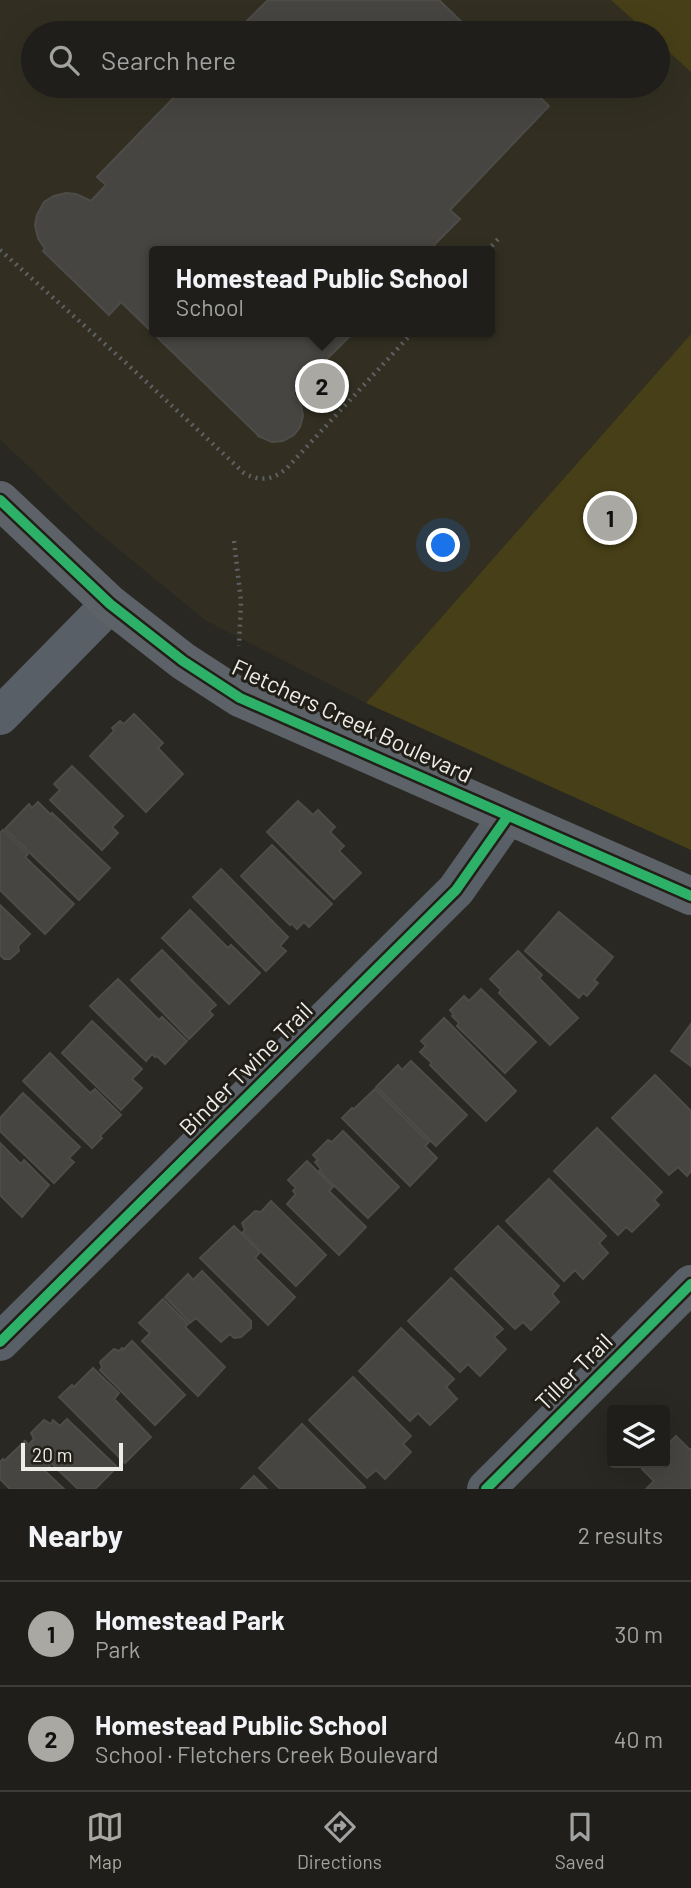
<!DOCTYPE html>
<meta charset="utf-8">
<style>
:root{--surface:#1f1e1a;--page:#2c2b27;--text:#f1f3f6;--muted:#a1a2a2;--line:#3c3c39;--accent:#a9a8a2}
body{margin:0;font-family:Barlow,sans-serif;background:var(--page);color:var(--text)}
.controls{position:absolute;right:21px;bottom:21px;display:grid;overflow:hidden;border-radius:7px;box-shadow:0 7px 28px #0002}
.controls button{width:63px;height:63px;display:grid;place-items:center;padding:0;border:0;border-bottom:2px solid var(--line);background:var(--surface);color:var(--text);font:35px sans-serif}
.scale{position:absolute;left:21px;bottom:18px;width:102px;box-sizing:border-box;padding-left:7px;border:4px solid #eeede7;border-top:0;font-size:19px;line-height:24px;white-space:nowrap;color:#eeede7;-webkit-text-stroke:5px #211f17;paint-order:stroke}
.you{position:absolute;left:444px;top:546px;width:24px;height:24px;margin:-18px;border:5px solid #fff;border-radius:50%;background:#1a73e8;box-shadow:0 0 0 10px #1a73e833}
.badge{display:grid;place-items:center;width:46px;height:46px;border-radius:50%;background:var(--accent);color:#111;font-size:23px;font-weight:700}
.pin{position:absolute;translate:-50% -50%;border:4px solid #fff;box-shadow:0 2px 7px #0006}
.popup{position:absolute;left:149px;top:246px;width:346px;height:91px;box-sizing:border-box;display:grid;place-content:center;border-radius:7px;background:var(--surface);filter:drop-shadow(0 2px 5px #0005);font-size:23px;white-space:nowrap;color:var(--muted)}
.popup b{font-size:26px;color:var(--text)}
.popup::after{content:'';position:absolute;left:50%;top:100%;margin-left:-14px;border:14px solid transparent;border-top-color:var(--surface)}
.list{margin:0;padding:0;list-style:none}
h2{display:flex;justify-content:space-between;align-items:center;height:91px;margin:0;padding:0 28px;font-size:30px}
h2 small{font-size:23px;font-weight:400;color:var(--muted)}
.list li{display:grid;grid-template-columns:46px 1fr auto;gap:21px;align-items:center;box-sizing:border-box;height:105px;padding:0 28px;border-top:2px solid var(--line)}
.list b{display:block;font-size:26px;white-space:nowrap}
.list p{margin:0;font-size:23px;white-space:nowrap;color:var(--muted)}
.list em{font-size:23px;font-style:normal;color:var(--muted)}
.icon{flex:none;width:38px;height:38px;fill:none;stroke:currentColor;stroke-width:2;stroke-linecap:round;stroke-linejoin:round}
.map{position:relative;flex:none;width:691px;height:1489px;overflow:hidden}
.search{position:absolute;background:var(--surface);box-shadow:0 7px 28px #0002;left:21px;right:21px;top:21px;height:77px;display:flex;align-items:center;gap:18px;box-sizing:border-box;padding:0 24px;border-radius:38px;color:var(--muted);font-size:26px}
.sheet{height:301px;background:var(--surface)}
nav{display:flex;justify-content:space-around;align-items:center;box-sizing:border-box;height:98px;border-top:2px solid var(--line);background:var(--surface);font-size:19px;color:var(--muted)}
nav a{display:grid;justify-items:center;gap:4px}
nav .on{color:var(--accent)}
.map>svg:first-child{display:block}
.built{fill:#322f22;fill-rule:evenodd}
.green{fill:#473f17}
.building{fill:#464541;stroke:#4d4c48;stroke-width:2}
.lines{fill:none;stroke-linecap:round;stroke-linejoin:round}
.path{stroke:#5e6164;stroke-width:4.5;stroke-dasharray:2 5;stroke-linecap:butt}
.street{stroke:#595f66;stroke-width:38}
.secondary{stroke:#5c6268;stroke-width:38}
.cycleway-casing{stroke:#211f17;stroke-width:15}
.cycleway{stroke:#2db169;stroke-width:10}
.labels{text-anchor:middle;stroke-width:6;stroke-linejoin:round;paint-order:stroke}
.street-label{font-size:23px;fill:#eeede7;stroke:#211f17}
</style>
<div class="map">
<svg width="691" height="1489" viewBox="0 0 691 1489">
<rect width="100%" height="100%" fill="#292823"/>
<path class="built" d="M 0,0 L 691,0 L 691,334 L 366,703 L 205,620 L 88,524 L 0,439 ZM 33,33 L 658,33 L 658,86 L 33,86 ZM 154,251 L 490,251 L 490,332 L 154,332 Z"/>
<g class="green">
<polygon points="611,0 691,0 691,72 658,42 658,33 648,33"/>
<polygon points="691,334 691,850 366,703"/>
</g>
<g class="building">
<polygon points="268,0 439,0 473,33 235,33"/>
<polygon points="185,86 528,86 549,106 450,210 460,219 434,245 436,247 432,251 154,251 154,332 354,332 293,393 301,405 303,416 300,427 294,435 283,441 272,442 258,436 257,434 121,302 109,315 43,251 45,249 38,238 35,225 37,215 44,202 54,196 66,193 76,194 91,201 106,185 97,177"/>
<polygon points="134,714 163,743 158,748 183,774 146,812 90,756 114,731 112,728 120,721 124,724"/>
<polygon points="72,766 123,816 112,827 118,833 102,850 50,800 60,790 54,784"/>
<polygon points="298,801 313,815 318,810 335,827 330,832 344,846 339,851 361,873 334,899 267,832"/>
<polygon points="38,802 51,815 52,813 110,868 79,900 5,829 29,804 32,808"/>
<polygon points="3,830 28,854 25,857 74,904 45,934 0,890 0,833"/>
<polygon points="272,845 332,904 309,927 304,922 297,929 291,923 290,925 241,876"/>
<polygon points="221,869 288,937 280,946 286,951 266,971 193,897"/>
<polygon points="0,905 30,934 18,946 19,951 10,959 4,959 0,955"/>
<polygon points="190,910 228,948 231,945 260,973 229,1004 162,938"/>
<polygon points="559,912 613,957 594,980 598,983 587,996 583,993 579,998 525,951"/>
<polygon points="162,950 216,1005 209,1011 213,1015 189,1039 131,980"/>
<polygon points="518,951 542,975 539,978 578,1018 550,1045 499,993 501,990 490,979"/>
<polygon points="118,979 159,1020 162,1017 187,1041 165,1064 157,1056 155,1057 152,1054 146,1061 90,1006"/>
<polygon points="481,989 536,1042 505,1073 457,1026 459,1023 452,1016 454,1015 450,1010 464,996 469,1001"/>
<polygon points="444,1018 516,1091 486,1121 430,1065 432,1063 420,1052 426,1046 421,1041"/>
<polygon points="92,1021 142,1069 132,1079 142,1088 121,1110 62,1053"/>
<polygon points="691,1024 691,1066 671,1051"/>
<polygon points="50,1053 90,1093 95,1089 121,1115 100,1136 102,1138 92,1148 23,1081"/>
<polygon points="411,1061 467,1115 436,1146 376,1087 398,1065 402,1070"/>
<polygon points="655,1075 691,1111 691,1171 687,1176 678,1167 669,1175 612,1118"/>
<polygon points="375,1089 429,1142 425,1146 437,1158 410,1186 342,1118 352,1108 354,1109"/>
<polygon points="23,1093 80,1147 69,1158 74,1162 54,1183 0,1131 0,1118"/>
<polygon points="597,1128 662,1192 654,1200 659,1205 632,1232 626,1227 618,1235 554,1171"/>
<polygon points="343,1131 399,1187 368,1218 319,1171 321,1169 315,1162 318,1160 313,1155 328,1140 332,1142"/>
<polygon points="0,1143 21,1164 24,1160 49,1185 22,1217 0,1195"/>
<polygon points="307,1161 333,1187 329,1191 366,1227 339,1255 287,1204 296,1194 293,1191 296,1188 288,1180"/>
<polygon points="549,1179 606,1236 599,1243 608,1253 583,1279 575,1270 564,1281 506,1221"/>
<polygon points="271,1201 326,1255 296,1286 242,1233 245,1230 242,1223 255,1211 261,1212"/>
<polygon points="234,1226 260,1252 255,1258 295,1297 268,1325 200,1258"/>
<polygon points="498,1226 559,1286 552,1294 559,1302 531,1330 523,1322 515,1329 455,1269"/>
<polygon points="202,1271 251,1321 251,1328 241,1337 234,1338 230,1334 221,1342 196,1318 190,1323 165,1297 188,1274 193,1280"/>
<polygon points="451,1278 503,1329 494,1337 506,1349 480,1376 468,1364 460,1372 408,1321"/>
<polygon points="163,1299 188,1324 185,1327 225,1367 198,1396 142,1341 150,1333 139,1323"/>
<polygon points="401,1328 454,1379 446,1387 457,1399 430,1425 418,1413 410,1421 359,1371"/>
<polygon points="132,1341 185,1395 155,1425 100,1370 102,1367 100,1362 114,1349 119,1351 122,1348 123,1350"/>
<polygon points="93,1368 119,1393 114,1399 151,1437 125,1463 59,1397 72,1385 74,1387"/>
<polygon points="353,1377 411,1436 403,1444 411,1452 385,1479 376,1470 367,1478 309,1420"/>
<polygon points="67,1419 117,1467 95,1489 78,1489 30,1443 34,1439 31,1433 44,1420 51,1424 53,1420 60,1426"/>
<polygon points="302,1424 365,1487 363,1489 280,1489 259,1468"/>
<polygon points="676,1436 689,1449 691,1449 691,1489 646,1489 654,1481 642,1469 645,1467 641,1463 665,1463 665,1437 670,1442"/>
<polygon points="25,1441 50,1466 45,1471 64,1489 10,1489 0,1479 0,1462 3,1459 4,1461"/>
<polygon points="254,1476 267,1489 241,1489"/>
</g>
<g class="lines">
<g class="path">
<path d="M 0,250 L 126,363 L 244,473 C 260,482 273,480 287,468 L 413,332"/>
<polyline points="487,251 501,236"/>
<polyline points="234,541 241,601 239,646"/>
</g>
<g class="street">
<polyline points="0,716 110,604"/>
<polyline points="0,1342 456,890 508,816"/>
<polyline points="486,1489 691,1284"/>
</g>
<polyline class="secondary" points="0,500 110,604 183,661 240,698 691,896"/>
<g class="cycleway-casing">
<g id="cycleway">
<polyline points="0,500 110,604 183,661 240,698 691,896"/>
<polyline points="0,1342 456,890 508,816"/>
<polyline points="486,1489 691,1284"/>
</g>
</g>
<use href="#cycleway" class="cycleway"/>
</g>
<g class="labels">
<g class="street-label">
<text transform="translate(352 721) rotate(25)" y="8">Fletchers Creek Boulevard</text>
<text transform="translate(246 1069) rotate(-45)" y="8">Binder Twine Trail</text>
<text transform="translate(574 1372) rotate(-45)" y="8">Tiller Trail</text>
</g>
</g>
</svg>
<div class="controls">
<button><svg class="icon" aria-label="layers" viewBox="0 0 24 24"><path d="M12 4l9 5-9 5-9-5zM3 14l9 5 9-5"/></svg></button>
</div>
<div class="scale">20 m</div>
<div class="you"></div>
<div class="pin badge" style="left:610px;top:518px">1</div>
<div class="pin badge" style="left:322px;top:386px">2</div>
<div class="popup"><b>Homestead Public School</b>School</div>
<div class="search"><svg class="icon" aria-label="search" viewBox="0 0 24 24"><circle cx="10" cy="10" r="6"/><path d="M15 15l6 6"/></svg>Search here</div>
</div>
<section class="sheet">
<h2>Nearby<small>2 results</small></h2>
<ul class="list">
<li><span class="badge">1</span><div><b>Homestead Park</b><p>Park</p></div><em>30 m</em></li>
<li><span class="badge">2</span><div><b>Homestead Public School</b><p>School · Fletchers Creek Boulevard</p></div><em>40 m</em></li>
</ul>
</section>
<nav>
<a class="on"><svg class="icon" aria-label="map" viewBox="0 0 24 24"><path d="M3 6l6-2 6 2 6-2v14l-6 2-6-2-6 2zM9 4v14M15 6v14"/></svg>Map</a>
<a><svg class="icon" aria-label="directions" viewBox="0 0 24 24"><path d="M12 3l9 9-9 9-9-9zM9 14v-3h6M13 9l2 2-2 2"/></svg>Directions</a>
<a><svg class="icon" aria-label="saved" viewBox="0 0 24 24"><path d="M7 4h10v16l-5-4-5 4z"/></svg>Saved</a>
</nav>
